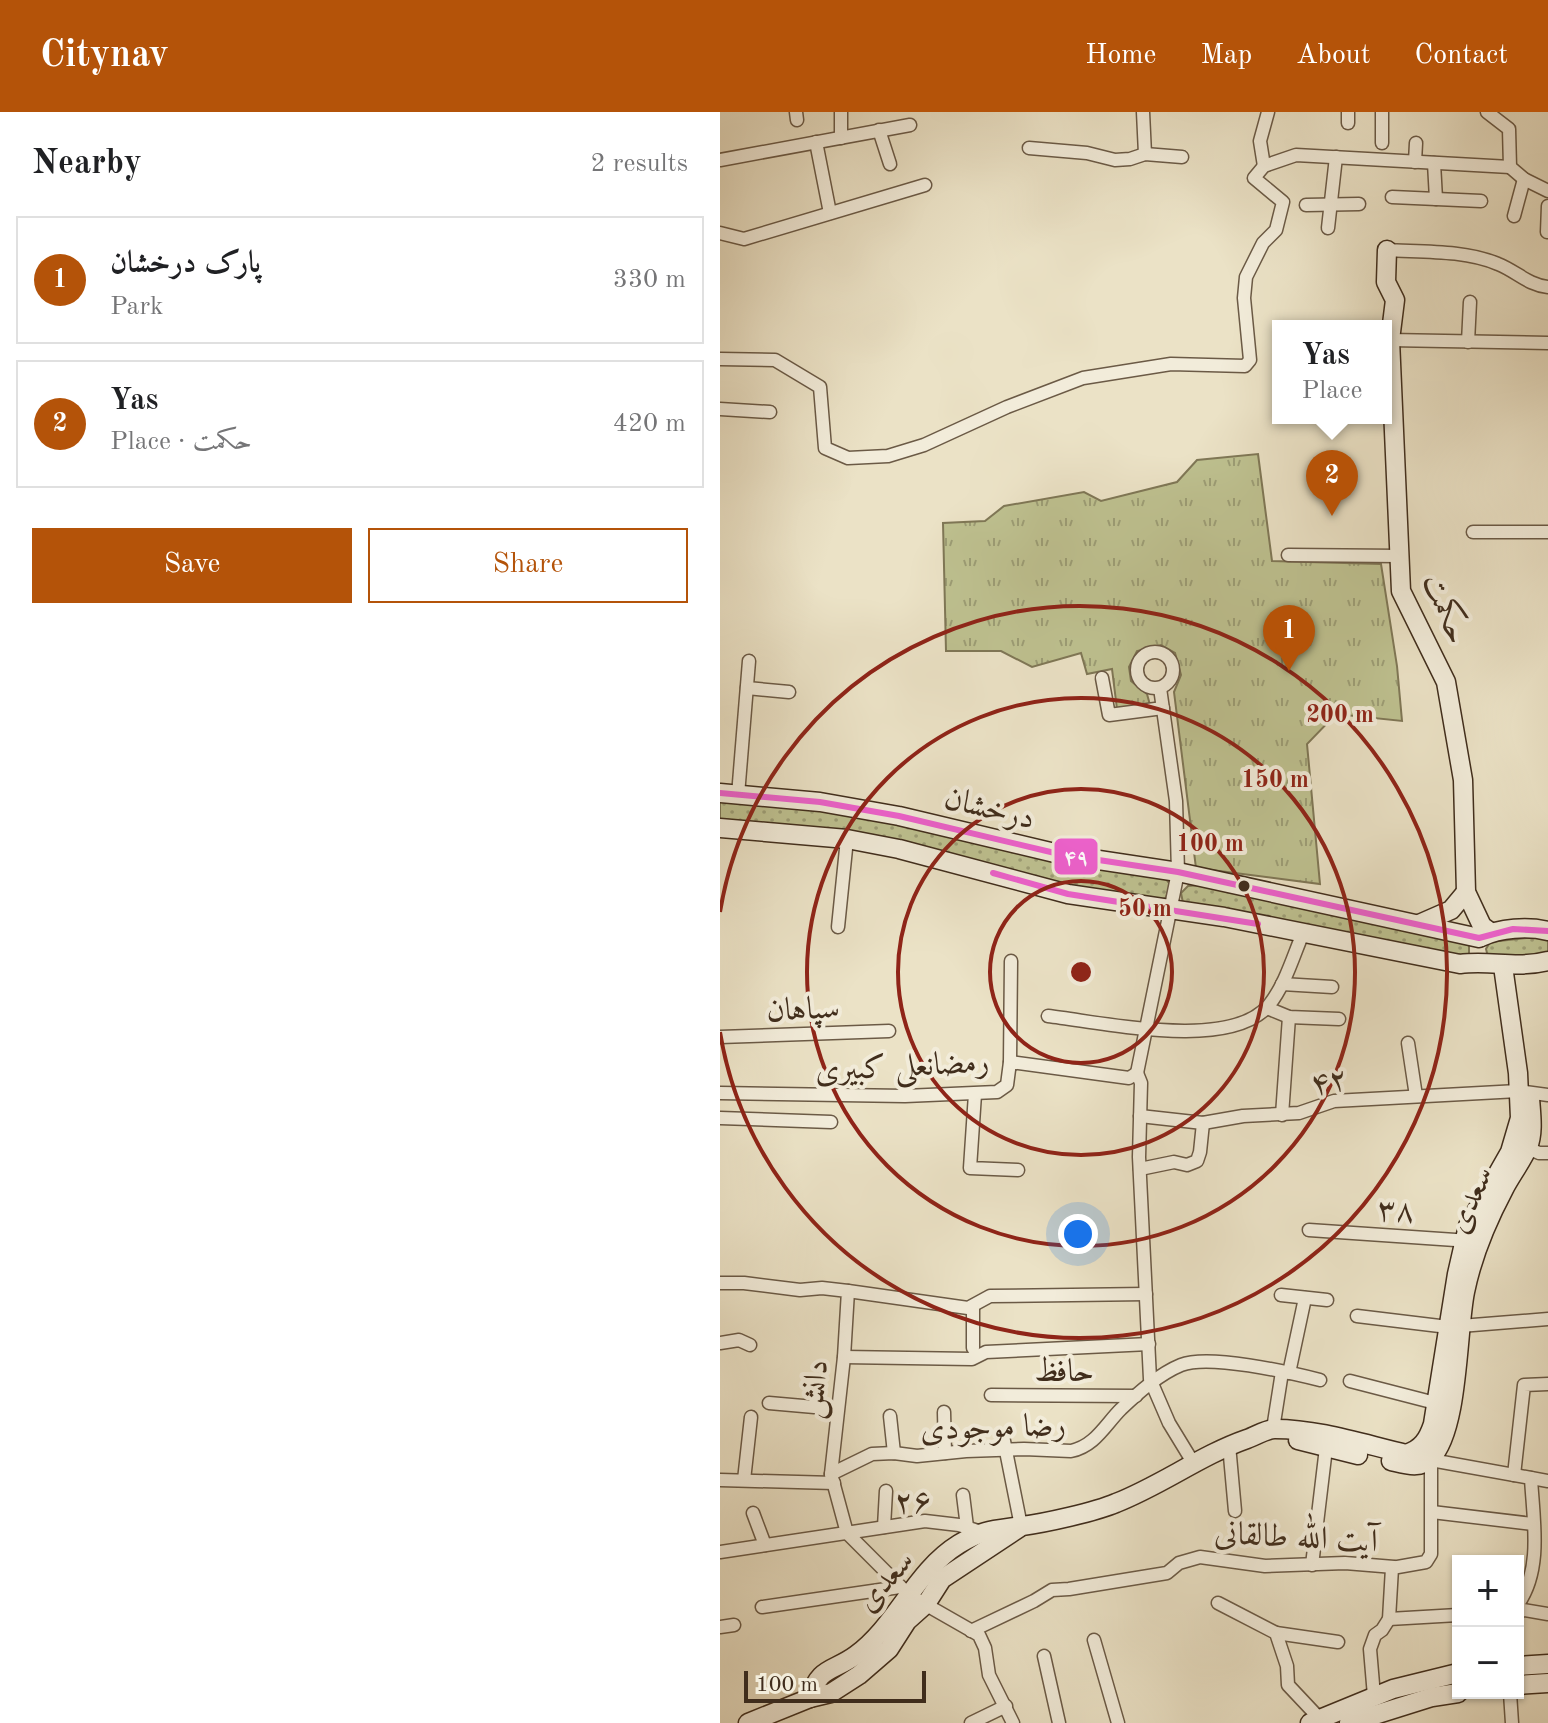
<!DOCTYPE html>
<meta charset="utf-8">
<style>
:root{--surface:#fff;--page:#f6f6f6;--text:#202124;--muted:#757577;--line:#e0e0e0;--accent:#b45309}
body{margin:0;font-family:"Old Standard TT",Amiri,serif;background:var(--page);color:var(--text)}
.controls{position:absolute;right:24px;bottom:24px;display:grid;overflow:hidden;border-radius:0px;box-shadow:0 2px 6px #0004}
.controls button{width:72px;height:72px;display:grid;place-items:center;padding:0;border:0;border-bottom:2px solid var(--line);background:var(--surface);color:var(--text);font:40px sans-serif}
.scale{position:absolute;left:24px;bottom:20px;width:182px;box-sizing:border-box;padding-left:8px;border:4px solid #402d1c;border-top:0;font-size:22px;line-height:28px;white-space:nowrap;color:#402d1c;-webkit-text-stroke:6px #f2ecda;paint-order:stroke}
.you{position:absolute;left:358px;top:1122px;width:28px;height:28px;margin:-20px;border:6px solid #fff;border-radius:50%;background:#1a73e8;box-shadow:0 0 0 12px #1a73e833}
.badge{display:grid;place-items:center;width:52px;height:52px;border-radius:50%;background:var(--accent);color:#fff;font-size:26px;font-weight:700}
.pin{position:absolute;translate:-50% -66px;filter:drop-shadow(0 2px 4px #0008)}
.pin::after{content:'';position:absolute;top:42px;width:28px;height:24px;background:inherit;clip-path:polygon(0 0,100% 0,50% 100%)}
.popup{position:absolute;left:552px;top:208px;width:120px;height:104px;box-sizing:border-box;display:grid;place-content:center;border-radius:0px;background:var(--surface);filter:drop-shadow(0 2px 6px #0005);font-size:26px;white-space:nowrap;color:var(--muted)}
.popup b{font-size:30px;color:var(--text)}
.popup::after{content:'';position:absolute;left:50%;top:100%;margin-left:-16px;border:16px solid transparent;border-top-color:var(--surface)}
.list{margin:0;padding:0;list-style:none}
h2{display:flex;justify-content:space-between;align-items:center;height:104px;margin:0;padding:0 32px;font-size:34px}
h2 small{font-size:26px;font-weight:400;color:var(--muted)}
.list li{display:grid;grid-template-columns:52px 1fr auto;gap:24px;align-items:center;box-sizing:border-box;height:128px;margin:0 16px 16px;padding:0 16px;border:2px solid var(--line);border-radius:0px}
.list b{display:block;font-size:30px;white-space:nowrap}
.list p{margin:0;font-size:26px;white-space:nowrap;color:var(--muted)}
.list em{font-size:26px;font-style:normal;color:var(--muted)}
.actions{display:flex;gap:16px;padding:24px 32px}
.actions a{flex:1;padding:18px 0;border:2px solid var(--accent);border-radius:0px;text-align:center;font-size:28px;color:var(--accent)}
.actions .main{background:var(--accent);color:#fff}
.map{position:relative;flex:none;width:828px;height:1611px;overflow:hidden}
header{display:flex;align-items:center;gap:48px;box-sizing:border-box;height:112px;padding:0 40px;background:var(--accent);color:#fff}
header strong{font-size:38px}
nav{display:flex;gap:44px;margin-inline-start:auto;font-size:28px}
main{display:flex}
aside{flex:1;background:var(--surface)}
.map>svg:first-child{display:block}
.grass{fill:url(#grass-dots);stroke:#7f7756;stroke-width:2}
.park{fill:url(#park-tufts);stroke:#7f7756;stroke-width:2}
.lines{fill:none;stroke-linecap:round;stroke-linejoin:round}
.street-casing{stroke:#6b5a46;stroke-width:15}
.secondary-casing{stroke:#402d1c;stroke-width:21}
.street{stroke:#f2ecda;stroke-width:12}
.secondary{stroke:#f2ecda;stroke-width:18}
.bus-1-casing{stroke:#f2ecda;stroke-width:12}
.bus-1{stroke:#ee61ce;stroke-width:6}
.ring{fill:none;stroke:#8f2418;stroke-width:4}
.bus-dot{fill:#402d1c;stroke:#f2ecda;stroke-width:3}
.labels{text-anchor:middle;stroke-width:8;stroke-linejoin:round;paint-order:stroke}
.street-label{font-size:32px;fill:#402d1c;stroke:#f2ecda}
.centre{fill:#8f2418;stroke:#f2ecda;stroke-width:4}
.ring-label{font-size:24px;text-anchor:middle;font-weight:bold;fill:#8f2418;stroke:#f2ecda;stroke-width:8;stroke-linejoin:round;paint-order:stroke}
.line-badge{stroke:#f2ecda;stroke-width:3}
.badge-label{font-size:22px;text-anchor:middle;font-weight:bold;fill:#fff}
</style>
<header>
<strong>Citynav</strong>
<nav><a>Home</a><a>Map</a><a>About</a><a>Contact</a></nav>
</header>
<main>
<aside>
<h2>Nearby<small>2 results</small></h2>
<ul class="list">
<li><span class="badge">1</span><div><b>پارک درخشان</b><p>Park</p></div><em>330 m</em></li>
<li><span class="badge">2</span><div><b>Yas</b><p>Place · حکمت</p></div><em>420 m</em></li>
</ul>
<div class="actions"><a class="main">Save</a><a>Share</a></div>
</aside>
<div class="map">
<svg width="828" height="1611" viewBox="0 0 828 1611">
<defs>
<pattern id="grass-dots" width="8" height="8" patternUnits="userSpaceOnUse" patternTransform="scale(2)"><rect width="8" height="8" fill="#bec190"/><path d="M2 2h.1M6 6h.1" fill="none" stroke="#9c9d75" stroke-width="1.8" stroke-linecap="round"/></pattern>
<pattern id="park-tufts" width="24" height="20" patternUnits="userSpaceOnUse" patternTransform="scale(2)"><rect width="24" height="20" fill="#bec190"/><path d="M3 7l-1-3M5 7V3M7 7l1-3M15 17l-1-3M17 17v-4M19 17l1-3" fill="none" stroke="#9c9d75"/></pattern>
</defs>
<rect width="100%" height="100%" fill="#ebe2c6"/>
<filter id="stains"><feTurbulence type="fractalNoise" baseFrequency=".0025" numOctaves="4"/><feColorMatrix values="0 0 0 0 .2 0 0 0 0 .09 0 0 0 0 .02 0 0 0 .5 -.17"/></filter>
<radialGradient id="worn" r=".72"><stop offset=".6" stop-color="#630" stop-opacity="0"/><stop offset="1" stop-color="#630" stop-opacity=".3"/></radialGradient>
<g class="grass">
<polygon points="0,687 152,705 445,766 450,772 446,786 437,789 336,773 142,721 0,707"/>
<polygon points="481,773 749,828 749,845 463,791 461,781 468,774"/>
<polygon points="823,824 828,828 828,842 824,845 768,845 766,837 770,830"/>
</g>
<polygon class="park" points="538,342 552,449 661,452 677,554 682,609 616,602 587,632 600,772 476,756 454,580 461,563 455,541 441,533 417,539 409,555 411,569 427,582 430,593 397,597 392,557 367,562 361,541 312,555 281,539 226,539 223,411 265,409 284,394 364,380 381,389 457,370 477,348"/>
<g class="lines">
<g class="street-casing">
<g id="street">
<polyline points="76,0 77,8"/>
<polyline points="423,0 425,42"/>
<polyline points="662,0 662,31"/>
<polyline points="767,0 789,17 790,55 804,67 828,79"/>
<polyline points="628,11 628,0"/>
<polyline points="159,18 170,52"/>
<polyline points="121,26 121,0"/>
<polyline points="96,30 110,101"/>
<polyline points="309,36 367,41 395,48 410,47 425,42 462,45"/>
<polyline points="0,48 190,13"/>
<polyline points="695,50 696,31"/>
<polyline points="714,51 716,87"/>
<polyline points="544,54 540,29 548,0"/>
<polyline points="672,85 761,89"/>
<polyline points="586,93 639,92"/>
<polyline points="794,104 804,67"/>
<polyline points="608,116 616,45"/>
<polyline points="827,120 828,94"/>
<polyline points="0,121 24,127 205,73"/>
<path d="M 667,138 C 703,140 745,138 778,152 C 796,159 808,173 828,175"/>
<polyline points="670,228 828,231"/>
<polyline points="748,230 750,190"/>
<polyline points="0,247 55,248 100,275 105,336 128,346 168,344 204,333 287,295 363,266 451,252 525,254 530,248 524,186 526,165 543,131 556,118 563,90 534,66 544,54 576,43 790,55"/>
<polyline points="0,297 50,300"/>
<polyline points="753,420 828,420"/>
<polyline points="568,443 680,444"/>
<circle cx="435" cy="558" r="18"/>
<polyline points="382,566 389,603 443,596"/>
<polyline points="27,576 69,580"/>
<polyline points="18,683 29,549"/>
<polyline points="118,815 127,727"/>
<polyline points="562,872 612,875"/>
<polyline points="547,896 569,905 619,907"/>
<path d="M 328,904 C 382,910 510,940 549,893 C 565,873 573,845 583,821"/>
<polyline points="0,925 169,919"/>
<polyline points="688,931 696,984"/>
<polyline points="290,950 291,849"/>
<polyline points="417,961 421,971 419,1045 430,1267 449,1311 474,1352"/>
<polyline points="417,961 458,760 456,689 440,576"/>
<polyline points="0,981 185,984 277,980 287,973 290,950 409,966 417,961"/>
<polyline points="255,982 250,1056 298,1058"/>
<polyline points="562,1003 569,905"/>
<polyline points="420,1004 483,1011 523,1004 579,1001 614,989 798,979 828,983"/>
<polyline points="0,1006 111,1010"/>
<polyline points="801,1033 819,1041 828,1041"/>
<polyline points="420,1057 454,1050 467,1053 477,1049 480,1040 483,1011"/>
<polyline points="589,1118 750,1129"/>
<polyline points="0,1171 24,1171 80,1178 102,1176 128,1179 124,1245 111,1362 127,1421 189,1483 259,1523 265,1536 269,1563 293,1611"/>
<polyline points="128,1179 248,1196 270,1184 426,1182"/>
<polyline points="561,1183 607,1188"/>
<polyline points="253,1194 253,1236"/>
<polyline points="637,1204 728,1215 828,1207"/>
<polyline points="0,1231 19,1228 30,1233"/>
<polyline points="124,1245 252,1247 266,1240 429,1232"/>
<polyline points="569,1261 585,1186"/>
<polyline points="630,1269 723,1293"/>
<polyline points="271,1283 416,1284"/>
<polyline points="49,1291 117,1297"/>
<polyline points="224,1300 225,1341"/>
<polyline points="170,1304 174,1341"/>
<polyline points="553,1317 562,1260"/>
<polyline points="283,1324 301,1414"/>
<polyline points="509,1333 515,1399"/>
<polyline points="706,1344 711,1348 828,1369"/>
<path d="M 111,1362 L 152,1342 L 174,1341 L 197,1344 L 246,1339 L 304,1337 L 351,1339 C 375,1334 385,1313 401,1297 C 418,1281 439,1262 461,1253 C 489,1242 568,1260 600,1268"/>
<polyline points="794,1363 804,1273 828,1272"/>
<polyline points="0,1368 114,1371"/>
<polyline points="24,1368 31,1305"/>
<polyline points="243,1383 247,1415"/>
<polyline points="712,1400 813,1412"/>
<polyline points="33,1401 45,1433"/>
<polyline points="164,1415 166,1379"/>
<polyline points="0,1440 205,1409 239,1413 261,1420"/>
<polyline points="592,1453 606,1336"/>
<polyline points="498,1491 556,1521 567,1554 568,1573 599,1606"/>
<path d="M 798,1492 C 823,1457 813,1406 811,1366"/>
<polyline points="42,1495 180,1475"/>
<polyline points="798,1497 828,1502"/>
<polyline points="669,1507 738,1503"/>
<polyline points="0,1515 14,1513"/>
<polyline points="251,1519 314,1489 332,1478 349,1477 447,1461 459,1451 480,1445 545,1454 625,1451 674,1455"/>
<polyline points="556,1521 618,1530"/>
<polyline points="374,1528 398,1611"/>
<polyline points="324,1544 339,1611"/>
<polyline points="790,1581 792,1611"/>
<polyline points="654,1584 650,1537 655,1523 662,1518 669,1507 672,1456 706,1450 711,1442 711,1348"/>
<polyline points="251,1611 286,1594"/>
</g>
</g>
<g class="secondary-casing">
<g id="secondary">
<polyline points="667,138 666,170 675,188 670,228 681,479 726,570 743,668 746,780 762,814 770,820"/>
<polyline points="0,681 100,690 179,704 339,742 458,760 759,826"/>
<path d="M 0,716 L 127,727 L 179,737 L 348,782 L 504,805 L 740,852 C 770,848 798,857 828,849"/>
<polyline points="699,812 731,798 746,780"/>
<path d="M 761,825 C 780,816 808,814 828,819"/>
<polyline points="578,1328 638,1343"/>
<path d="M 671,1349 C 684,1352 701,1358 711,1346 C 739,1318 737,1219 745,1180 C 752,1145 767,1109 784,1077 C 790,1065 804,1046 808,1035 C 814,1020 811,1002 810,986"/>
<polyline points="798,1554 828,1552"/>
<polyline points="798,1573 828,1571"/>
<path d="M 90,1586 C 99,1554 113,1560 136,1543 C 177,1513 195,1459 239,1432 C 264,1417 274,1418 302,1414 C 325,1411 375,1400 396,1391 C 442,1373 481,1343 527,1327 C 536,1324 546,1317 555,1317 C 599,1317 643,1332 686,1342 C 702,1337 708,1327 713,1312 L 737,1162 L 748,1114 L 790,1040 L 800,1006 L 798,961 L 783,854"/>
<polyline points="28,1611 90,1586 111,1581 139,1563 169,1537 187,1509 206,1492 222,1467 299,1416"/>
<polyline points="590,1611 673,1577 738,1561"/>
<polyline points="629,1611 712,1585 738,1581"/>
</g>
</g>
<use href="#street" class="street"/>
<use href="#secondary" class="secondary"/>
<g class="bus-1-casing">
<g id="bus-1">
<polyline points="0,681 100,690 179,704 339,742 458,760 759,826 793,817 828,819"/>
<polyline points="273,761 348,782 538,812"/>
</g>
</g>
<use href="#bus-1" class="bus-1"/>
</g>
<g class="ring">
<circle cx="361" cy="860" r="91"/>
<circle cx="361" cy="860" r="183"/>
<circle cx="361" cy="860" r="274"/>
<path d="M0 800A366 366 0 1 1 0 920"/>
</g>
<circle class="bus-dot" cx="524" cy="774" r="7"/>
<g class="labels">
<g class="street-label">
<text transform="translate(727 496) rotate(68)" y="11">حکمت</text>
<text transform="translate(270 695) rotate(14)" y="11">درخشان</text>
<text transform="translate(83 896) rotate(-2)" y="11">سپاهان</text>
<text transform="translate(182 953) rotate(-3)" y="11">رمضانعلی کبیری</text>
<text transform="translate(609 968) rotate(-11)" y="11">۴۲</text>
<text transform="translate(749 1087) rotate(-66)" y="11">سعدی</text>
<text transform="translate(676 1097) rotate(3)" y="11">۳۸</text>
<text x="344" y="1269">حافظ</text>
<text transform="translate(93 1277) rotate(-83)" y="11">دانش</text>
<text transform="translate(273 1314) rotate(-2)" y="11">رضا موجودی</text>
<text transform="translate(193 1388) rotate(-3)" y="11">۲۶</text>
<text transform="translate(576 1424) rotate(3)" y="11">آیت الله طالقانی</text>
<text transform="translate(164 1468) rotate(-49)" y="11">سعدی</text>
</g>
</g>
<circle cx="361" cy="860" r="12" class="centre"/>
<g class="ring-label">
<text x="620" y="610">200 m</text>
<text x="555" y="675">150 m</text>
<text x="490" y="739">100 m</text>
<text x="425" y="804">50 m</text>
</g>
<rect class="line-badge" x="333" y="725" width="46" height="39" rx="8" fill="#ee61ce"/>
<g class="badge-label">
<text x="356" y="752">۴۹</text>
</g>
<rect width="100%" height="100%" filter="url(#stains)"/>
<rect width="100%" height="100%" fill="url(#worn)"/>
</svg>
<div class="controls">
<button>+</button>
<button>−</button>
</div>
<div class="scale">100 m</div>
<div class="you"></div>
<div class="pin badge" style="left:569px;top:559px">1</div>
<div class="pin badge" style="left:612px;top:404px">2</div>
<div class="popup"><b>Yas</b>Place</div>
</div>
</main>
